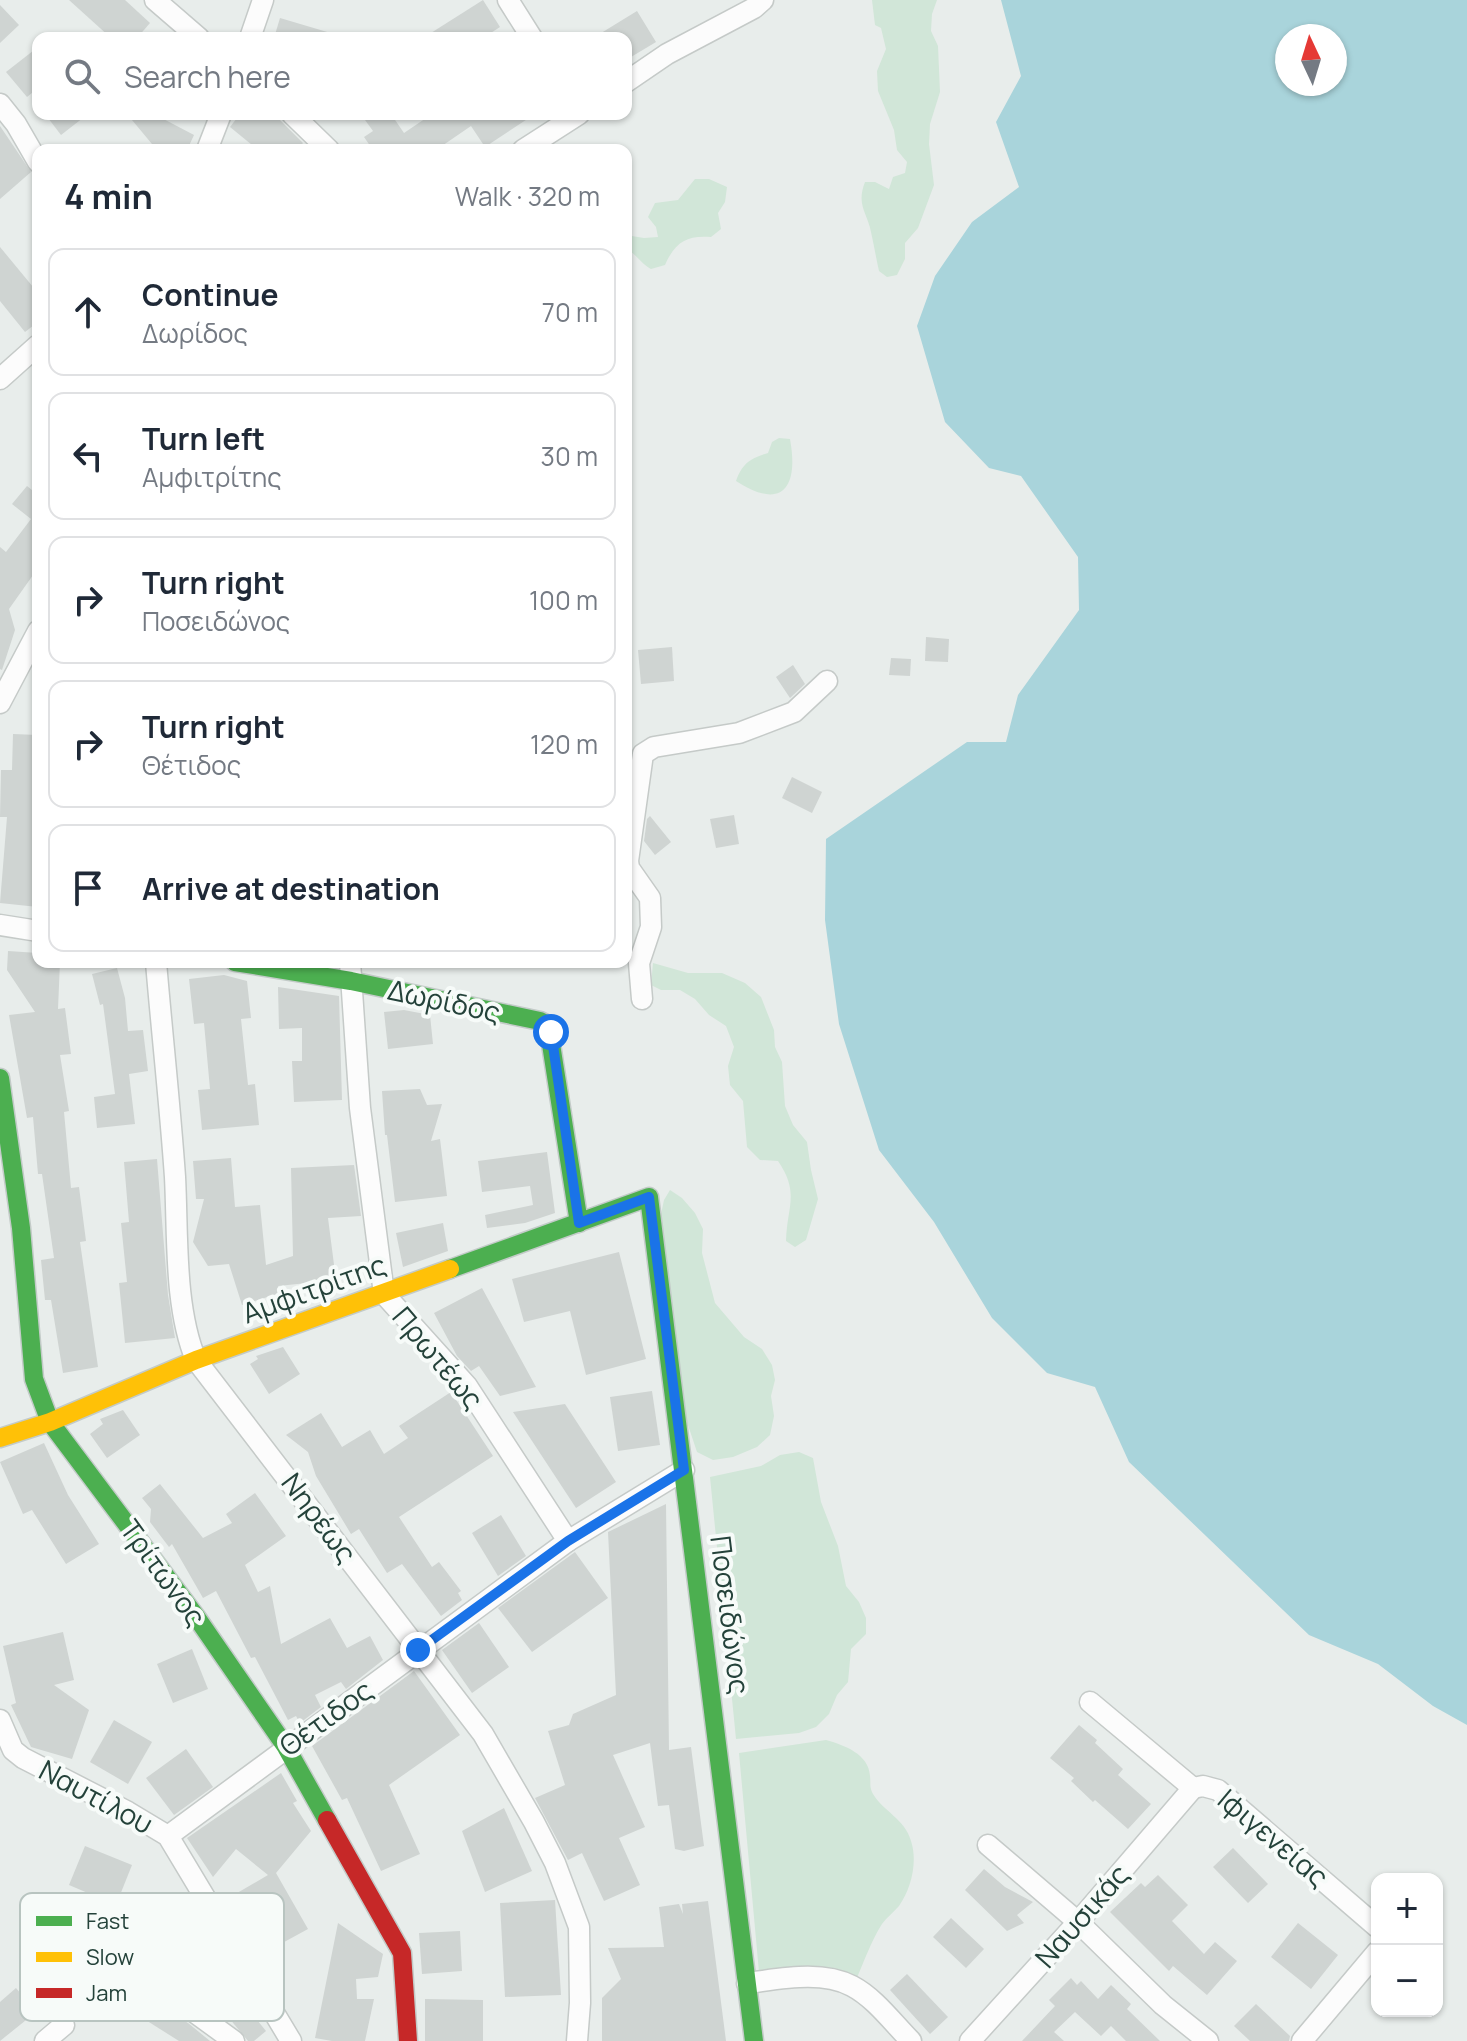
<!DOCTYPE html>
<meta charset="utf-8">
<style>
:root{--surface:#fff;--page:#f6f6f7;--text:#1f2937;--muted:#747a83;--line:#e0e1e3}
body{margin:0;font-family:Manrope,sans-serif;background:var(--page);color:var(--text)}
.controls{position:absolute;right:24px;bottom:24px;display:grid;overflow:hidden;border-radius:16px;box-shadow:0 2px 6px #0004}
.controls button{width:72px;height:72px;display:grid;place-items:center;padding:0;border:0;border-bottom:2px solid var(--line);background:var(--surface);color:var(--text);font:40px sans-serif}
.compass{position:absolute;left:1275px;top:24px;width:72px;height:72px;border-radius:50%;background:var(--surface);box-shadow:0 2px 6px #0004;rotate:356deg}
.stop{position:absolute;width:24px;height:24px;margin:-18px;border:6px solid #1a73e8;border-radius:50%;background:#fff}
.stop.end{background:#1a73e8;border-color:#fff;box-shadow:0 2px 8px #0008}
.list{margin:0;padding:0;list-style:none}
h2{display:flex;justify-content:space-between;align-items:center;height:104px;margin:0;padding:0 32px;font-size:34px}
h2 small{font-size:26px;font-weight:400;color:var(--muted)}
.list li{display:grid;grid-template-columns:52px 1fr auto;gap:24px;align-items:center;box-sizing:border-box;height:128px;margin:0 16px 16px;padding:0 16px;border:2px solid var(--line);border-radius:16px}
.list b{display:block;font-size:30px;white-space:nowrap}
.list p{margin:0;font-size:26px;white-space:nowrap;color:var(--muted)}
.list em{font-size:26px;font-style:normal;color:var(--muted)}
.icon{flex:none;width:44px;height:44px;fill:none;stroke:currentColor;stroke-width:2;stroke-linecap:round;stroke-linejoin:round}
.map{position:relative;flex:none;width:1467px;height:2041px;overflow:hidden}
.search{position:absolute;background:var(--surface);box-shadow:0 2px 6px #0004;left:32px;top:32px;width:600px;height:88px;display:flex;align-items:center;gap:20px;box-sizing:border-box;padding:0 28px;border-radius:16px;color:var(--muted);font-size:30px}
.panel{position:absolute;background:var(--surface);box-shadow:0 2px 6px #0004;left:32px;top:144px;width:600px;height:824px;border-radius:16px}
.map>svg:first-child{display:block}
.green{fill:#d1e6d8}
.water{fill:#a9d4db;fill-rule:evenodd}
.building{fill:#cfd4d2}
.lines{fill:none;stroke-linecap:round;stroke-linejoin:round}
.street-casing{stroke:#c5cac8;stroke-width:23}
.fast-casing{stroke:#c3cbc8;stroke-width:21}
.slow-casing{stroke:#c3cbc8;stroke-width:21}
.jam-casing{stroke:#c3cbc8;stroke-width:21}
.street{stroke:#fcfcfc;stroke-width:20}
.fast{stroke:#4caf50;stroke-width:18}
.slow{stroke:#ffc107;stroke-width:18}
.jam{stroke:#c62828;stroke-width:18}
.route{stroke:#1a73e8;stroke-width:10}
.labels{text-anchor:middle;stroke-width:8;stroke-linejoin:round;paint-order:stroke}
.street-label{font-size:28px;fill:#24423a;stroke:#f7fbf9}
.key{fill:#f7fbf9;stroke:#b8c4c0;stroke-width:2}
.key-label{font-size:22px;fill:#24423a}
</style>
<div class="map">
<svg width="1467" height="2041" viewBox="0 0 1467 2041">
<rect width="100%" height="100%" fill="#e8edeb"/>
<g class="green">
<path d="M 872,0 L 937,0 L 932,14 L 931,31 L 938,46 L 940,92 L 930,124 L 929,144 L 934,185 L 918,228 L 905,243 L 905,259 L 897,275 L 887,277 L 879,271 C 876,258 874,245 871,232 C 867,212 856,205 865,182 L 875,182 L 889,189 L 893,177 L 905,173 L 907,162 L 897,150 L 894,130 L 878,91 L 877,71 L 886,49 L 881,28 L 875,25 Z"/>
<path d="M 695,179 L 709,179 L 727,187 L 725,202 L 718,213 L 721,229 L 711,237 C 687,235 675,242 665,265 L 651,269 C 641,264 636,253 626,249 L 626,235 L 644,238 L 658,237 L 656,227 L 648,217 L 655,203 L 678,200 Z"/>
<path d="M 779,438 L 790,439 C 799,488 782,511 736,481 C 742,464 750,458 768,453 L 772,442 Z"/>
<path d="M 653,963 L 688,973 L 722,973 L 745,983 L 761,997 L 774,1030 L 775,1047 L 782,1062 L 785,1106 L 793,1125 L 807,1142 L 811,1170 L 818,1199 L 806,1240 L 795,1247 L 786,1241 C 787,1206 800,1193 778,1161 L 760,1160 L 747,1147 L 743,1101 L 730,1085 L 728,1066 L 734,1047 L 726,1026 L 709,1015 L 695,999 L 680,990 L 661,990 L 651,985 Z"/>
<polygon points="670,1190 682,1198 695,1213 703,1229 702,1253 715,1303 744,1337 762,1349 772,1365 775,1380 771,1396 774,1416 770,1435 757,1447 733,1457 713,1460 697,1452 687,1422 660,1219 664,1200"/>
<polygon points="799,1452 813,1458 821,1502 838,1546 846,1586 859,1602 866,1618 866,1634 851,1649 848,1682 837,1695 829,1714 816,1727 799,1733 736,1739 710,1477 761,1466 780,1455"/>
<path d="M 826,1740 C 844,1745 869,1754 870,1776 C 871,1784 869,1786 873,1794 C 883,1811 905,1819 911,1841 C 918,1862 911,1889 899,1906 C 894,1912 887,1917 882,1924 C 871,1941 864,1962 856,1980 L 759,1972 L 739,1753 Z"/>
</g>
<path class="water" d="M 1001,0 L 1467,0 L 1467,1725 L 1433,1706 L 1378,1664 L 1309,1635 L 1129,1462 L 1095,1387 L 1047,1373 L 992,1318 L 934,1222 L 879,1150 L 839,1024 L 825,920 L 826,839 L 967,742 L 1006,742 L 1018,695 L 1079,610 L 1078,557 L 1021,476 L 989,468 L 945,422 L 917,326 L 935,276 L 972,222 L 1019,187 L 996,122 L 1021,76 ZM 1287,36 L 1335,36 L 1335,84 L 1287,84 Z"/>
<g class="building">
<polygon points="69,0 125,0 150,23 137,38 111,38"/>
<polygon points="483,0 500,27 483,38 423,38"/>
<polygon points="0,5 19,25 0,43"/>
<polygon points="637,11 656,42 626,60 626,38 593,38"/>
<polygon points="280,18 334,34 333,38 274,38"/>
<polygon points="38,47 38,88 27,97 6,72"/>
<polygon points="45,114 88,114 61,135"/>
<polygon points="127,114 154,114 194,135 187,150 157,150"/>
<polygon points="240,114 274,114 303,143 297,150 258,150 230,127"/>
<polygon points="373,114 391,114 404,133 432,114 535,114 485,147 471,126 436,150 373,150 364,137 373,131 365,120"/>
<polygon points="0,126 31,172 0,199"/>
<polygon points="0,247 38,293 38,322 25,332 0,301"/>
<polygon points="27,486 38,495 38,568 9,609 15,630 2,670 0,669 0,547 6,552 31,519 12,504"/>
<polygon points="926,637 949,639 948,662 925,661"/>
<polygon points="672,647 674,681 641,684 638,650"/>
<polygon points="891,658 911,659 910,676 889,675"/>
<polygon points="793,665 805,684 790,698 776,677"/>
<polygon points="13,734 38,735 38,907 0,903 7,817 0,817 1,770 12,770"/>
<polygon points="792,777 822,792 812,813 782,798"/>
<polygon points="734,815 739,844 716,848 710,819"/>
<polygon points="650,816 671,842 655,855 644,841 647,819"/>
<polygon points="8,951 38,953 38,962 60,962 58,1009 65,1008 71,1054 60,1055 69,1111 64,1112 71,1188 79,1187 86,1241 80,1242 98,1367 63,1373 51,1300 45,1300 41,1260 54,1258 42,1174 38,1174 33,1117 27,1118 9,1015 35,1012 7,970"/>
<polygon points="117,968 125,998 128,1031 143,1030 148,1071 129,1074 135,1124 97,1128 94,1097 115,1094 103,1004 100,1005 92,974"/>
<polygon points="224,975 247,981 251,1018 241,1019 248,1085 255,1084 259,1125 202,1130 198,1090 210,1089 204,1023 194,1024 189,979"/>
<polygon points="278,987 339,996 342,1100 294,1102 292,1061 302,1061 302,1028 279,1029"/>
<polygon points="404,1010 430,1015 433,1044 388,1049 384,1012"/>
<polygon points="420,1089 427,1105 442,1104 431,1141 440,1139 447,1196 395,1202 387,1135 385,1135 382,1091"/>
<polygon points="547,1152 555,1213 525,1223 487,1228 485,1215 533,1205 530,1186 482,1192 478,1161"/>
<polygon points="231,1158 235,1207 260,1205 266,1265 293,1256 291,1168 354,1165 361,1216 328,1218 336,1280 278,1286 280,1293 242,1305 229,1264 208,1266 193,1242 204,1199 196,1199 193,1161"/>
<polygon points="157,1159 168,1295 175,1338 125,1343 119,1283 127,1282 121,1223 129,1222 124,1162"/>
<polygon points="443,1223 448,1251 403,1267 396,1233"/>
<polygon points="619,1252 646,1359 586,1375 570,1311 524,1322 512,1279"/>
<polygon points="482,1288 536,1387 500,1396 479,1366 471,1371 457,1356 434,1313"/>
<polygon points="283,1347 300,1374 269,1394 250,1364 258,1359 256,1356"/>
<polygon points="652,1391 660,1445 618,1451 610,1397"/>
<polygon points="451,1392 493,1456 399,1517 432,1567 439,1562 461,1591 458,1593 462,1600 441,1616 402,1564 387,1573 359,1529 351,1534 316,1476 308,1452 286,1435 321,1413 342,1447 370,1430 384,1454 408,1438 399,1426"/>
<polygon points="565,1404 616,1482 576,1508 513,1412"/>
<polygon points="123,1410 140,1435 107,1458 90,1434 103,1424 100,1419"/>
<polygon points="44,1443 68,1495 99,1544 66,1564 32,1510 23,1514 0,1462"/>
<polygon points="160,1484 203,1538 232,1523 226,1514 255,1493 286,1536 245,1565 258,1592 270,1586 281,1644 330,1618 347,1648 370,1636 383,1660 346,1689 341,1682 315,1695 321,1707 300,1723 296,1716 288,1720 255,1657 251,1658 216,1591 203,1598 172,1544 169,1547 150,1522 151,1509 142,1498"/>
<polygon points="666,1504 669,1750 691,1747 704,1846 684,1851 675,1849 669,1805 658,1806 650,1743 613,1755 645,1827 619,1838 640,1885 604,1901 582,1853 568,1860 535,1798 565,1785 548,1731 569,1725 573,1714 616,1695 608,1532"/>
<polygon points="501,1515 526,1556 498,1576 472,1533"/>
<polygon points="575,1552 608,1598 532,1652 498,1608"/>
<polygon points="479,1623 509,1667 472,1693 442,1650"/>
<polygon points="63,1632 74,1680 54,1685 89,1710 72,1759 31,1747 11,1705 16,1703 3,1646"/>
<polygon points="192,1649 208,1689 173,1703 157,1664"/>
<polygon points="414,1671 460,1735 389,1785 420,1854 381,1871 347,1798 342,1800 312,1746"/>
<polygon points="114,1720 152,1742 128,1784 90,1762"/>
<polygon points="1079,1725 1097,1740 1095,1743 1123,1769 1118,1775 1151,1804 1128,1829 1095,1800 1093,1802 1071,1781 1074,1778 1050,1758"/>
<polygon points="186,1749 213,1787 174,1815 146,1778"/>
<polygon points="281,1773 297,1801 293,1803 311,1831 276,1873 308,1929 264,1953 232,1896 268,1875 236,1849 213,1877 187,1838"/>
<polygon points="504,1808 532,1871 485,1892 462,1831"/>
<polygon points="85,1846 132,1865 116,1905 69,1885"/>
<polygon points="1233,1848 1268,1884 1248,1903 1213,1867"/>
<polygon points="984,1869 1005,1887 1033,1902 1017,1915 1024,1923 1007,1931 965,1890"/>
<polygon points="1158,1875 1188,1905 1172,1921 1204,1954 1215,1942 1237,1961 1207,1995 1173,1966 1169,1971 1110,1912 1141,1883 1145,1887"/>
<polygon points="555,1900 561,1995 505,1997 500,1903"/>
<polygon points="708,1901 726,2041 602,2041 602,1998 621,1979 608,1948 664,1947 659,1907 679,1904 683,1914 682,1904"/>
<polygon points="951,1918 984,1949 966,1968 933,1937"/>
<polygon points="338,1923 383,1954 378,1977 356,1979 357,1999 374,1999 365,2041 332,2041 315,2038"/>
<polygon points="1298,1923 1338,1955 1311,1989 1271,1957"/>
<polygon points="460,1931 462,1971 422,1974 419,1933"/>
<polygon points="907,1974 948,2017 930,2034 890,1990"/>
<polygon points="1071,1978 1077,1985 1081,1981 1098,1999 1111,1985 1131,2004 1127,2009 1160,2041 1126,2041 1111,2026 1101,2036 1075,2012 1054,2032 1064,2041 1022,2041 1055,2006 1049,2000"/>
<polygon points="16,1988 36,2012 0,2041 0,2002"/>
<polygon points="142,1997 188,2023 210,2041 179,2041 133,2012"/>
<polygon points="425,1999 483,2000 483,2041 425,2041"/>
<polygon points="1256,2004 1290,2036 1289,2041 1250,2041 1234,2026"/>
<polygon points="245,2005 266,2031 254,2041 248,2041 229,2018"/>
</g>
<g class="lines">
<g class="street-casing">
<g id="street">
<polyline points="155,0 199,38"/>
<polyline points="508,0 532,38"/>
<polyline points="250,38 263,0"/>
<polyline points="626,82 667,54 754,8 763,0"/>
<polyline points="0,104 16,124 38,162"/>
<polyline points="292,114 329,150"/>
<polyline points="207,150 221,114"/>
<polyline points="523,150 579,114"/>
<polyline points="0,379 38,345"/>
<polyline points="0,703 38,631"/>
<polyline points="0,925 38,931"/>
<path d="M 156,962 C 162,1034 170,1105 175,1177 C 178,1235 174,1307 196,1360 L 483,1734 L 534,1822 L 555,1863 L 579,1927 L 580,2003 L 577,2041"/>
<polyline points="350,962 360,1108 384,1294 467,1386 568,1541"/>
<polyline points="642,999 639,963 651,927 650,898 629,868 628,861 643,754 654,747 739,733 794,712 827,681"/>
<polyline points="1090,1702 1193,1788 1203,1786 1218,1790 1377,1927"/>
<polyline points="0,1720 13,1750 23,1758 128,1812 168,1836 291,2041"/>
<polyline points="168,1836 568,1541 684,1470"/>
<polyline points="988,1845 1078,1922 1163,2005 1208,2041"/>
<polyline points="146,1977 234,2041"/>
<path d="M 747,1983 C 780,1979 821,1970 852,1986 C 875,1998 893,2023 911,2041"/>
<polyline points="45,2041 64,2025"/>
<polyline points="970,2041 1078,1922 1193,1788"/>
<polyline points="1302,2041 1377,1952"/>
</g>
</g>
<g class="fast-casing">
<g id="fast">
<polyline points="235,962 351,981 540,1021 548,1025 579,1223"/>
<polyline points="0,1078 21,1228 34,1379 50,1422 197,1618 286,1747 327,1820"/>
<polyline points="450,1269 649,1197 754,2041"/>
</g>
</g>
<g class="slow-casing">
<polyline id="slow" points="0,1438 50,1422 196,1360 450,1269"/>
</g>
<g class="jam-casing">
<polyline id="jam" points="327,1820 402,1953 408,2041"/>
</g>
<use href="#street" class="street"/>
<use href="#fast" class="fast"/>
<use href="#slow" class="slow"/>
<use href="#jam" class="jam"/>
</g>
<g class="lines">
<polyline class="route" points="418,1650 568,1541 684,1470 649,1197 579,1223 551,1032"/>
</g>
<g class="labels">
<g class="street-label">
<text transform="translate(444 1001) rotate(12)" y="10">Δωρίδος</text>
<text transform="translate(314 1289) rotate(-20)" y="10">Αμφιτρίτης</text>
<text transform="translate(438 1358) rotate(50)" y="10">Πρωτέως</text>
<text transform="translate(319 1518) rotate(53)" y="10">Νηρέως</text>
<text transform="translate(163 1573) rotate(54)" y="10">Τρίτωνος</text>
<text transform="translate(730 1615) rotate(83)" y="10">Ποσειδώνος</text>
<text transform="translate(326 1718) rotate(-36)" y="10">Θέτιδος</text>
<text transform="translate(96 1797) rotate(28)" y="10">Ναυτίλου</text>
<text transform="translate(1273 1838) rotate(40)" y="10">Ιφιγενείας</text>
<text transform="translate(1082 1916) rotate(-49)" y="10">Ναυσικάς</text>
</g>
</g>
<rect x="20" y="1893" width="264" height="128" rx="12" class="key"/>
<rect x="36" y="1916" width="36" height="10" fill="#4caf50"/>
<rect x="36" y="1952" width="36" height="10" fill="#ffc107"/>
<rect x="36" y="1988" width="36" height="10" fill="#c62828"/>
<g class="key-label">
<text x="86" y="1929">Fast</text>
<text x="86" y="1965">Slow</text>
<text x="86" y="2001">Jam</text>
</g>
</svg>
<div class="controls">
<button>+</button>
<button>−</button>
</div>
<svg class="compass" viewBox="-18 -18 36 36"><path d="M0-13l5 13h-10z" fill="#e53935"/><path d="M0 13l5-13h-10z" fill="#747a83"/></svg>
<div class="stop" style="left:551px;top:1032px"></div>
<div class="stop end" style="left:418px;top:1650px"></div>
<div class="search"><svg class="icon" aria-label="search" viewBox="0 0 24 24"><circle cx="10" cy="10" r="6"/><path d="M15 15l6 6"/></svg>Search here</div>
<section class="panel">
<h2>4 min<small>Walk · 320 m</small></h2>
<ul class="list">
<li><svg class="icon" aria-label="ahead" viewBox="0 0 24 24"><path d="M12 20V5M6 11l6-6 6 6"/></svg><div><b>Continue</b><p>Δωρίδος</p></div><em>70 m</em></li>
<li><svg class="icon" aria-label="left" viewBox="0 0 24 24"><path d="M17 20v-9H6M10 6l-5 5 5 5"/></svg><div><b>Turn left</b><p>Αμφιτρίτης</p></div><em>30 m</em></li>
<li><svg class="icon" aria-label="right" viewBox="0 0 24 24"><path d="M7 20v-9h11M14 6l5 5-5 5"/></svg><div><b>Turn right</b><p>Ποσειδώνος</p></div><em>100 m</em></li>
<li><svg class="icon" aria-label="right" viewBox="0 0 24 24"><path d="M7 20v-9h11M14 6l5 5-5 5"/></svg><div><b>Turn right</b><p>Θέτιδος</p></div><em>120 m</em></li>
<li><svg class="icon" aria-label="arrive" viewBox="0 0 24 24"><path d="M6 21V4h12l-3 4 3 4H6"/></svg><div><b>Arrive at destination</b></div></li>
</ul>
</section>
</div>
